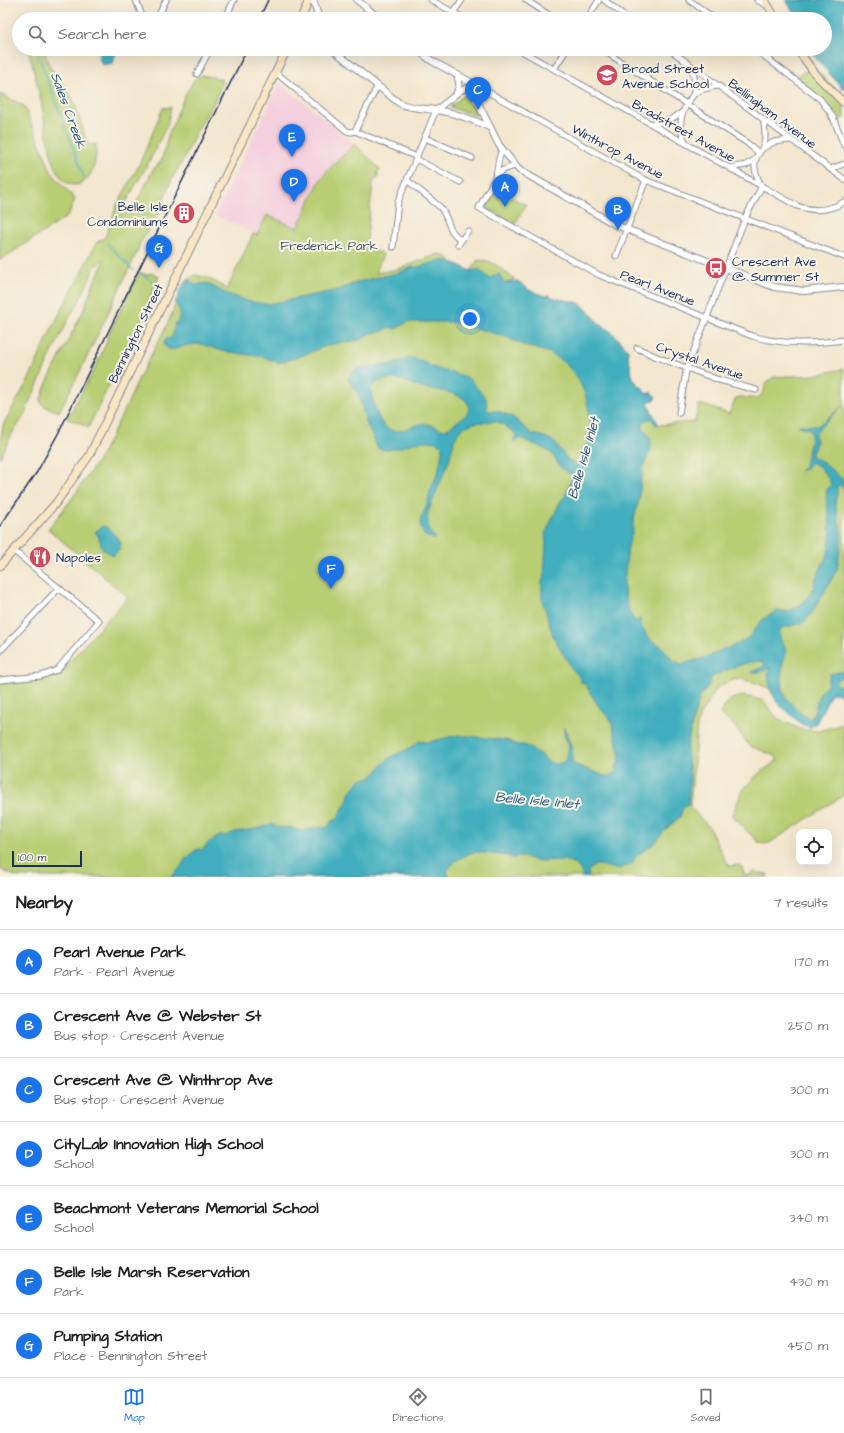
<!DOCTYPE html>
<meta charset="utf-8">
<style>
:root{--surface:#fff;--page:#f2f2f2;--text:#202124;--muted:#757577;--line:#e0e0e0;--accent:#1a73e8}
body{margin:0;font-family:"Architects Daughter",sans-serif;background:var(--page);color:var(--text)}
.controls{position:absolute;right:12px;bottom:12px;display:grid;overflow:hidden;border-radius:8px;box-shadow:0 4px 16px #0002}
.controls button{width:36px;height:36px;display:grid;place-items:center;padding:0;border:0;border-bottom:1px solid var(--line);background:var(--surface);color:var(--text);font:20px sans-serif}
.scale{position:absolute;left:12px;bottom:10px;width:70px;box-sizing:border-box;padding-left:4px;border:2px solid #1b2f5e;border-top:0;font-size:11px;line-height:14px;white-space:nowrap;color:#1b2f5e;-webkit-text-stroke:3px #f7f3e8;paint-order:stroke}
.you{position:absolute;left:470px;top:319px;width:14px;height:14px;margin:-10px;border:3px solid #fff;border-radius:50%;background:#1a73e8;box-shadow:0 0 0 6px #1a73e833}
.badge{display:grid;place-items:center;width:26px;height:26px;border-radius:50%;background:var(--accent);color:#fff;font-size:13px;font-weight:700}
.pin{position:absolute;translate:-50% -33px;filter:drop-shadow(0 1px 2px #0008)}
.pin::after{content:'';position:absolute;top:21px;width:14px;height:12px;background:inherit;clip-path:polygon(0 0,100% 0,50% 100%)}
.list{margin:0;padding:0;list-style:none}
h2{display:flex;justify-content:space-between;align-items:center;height:52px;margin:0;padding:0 16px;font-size:17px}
h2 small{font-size:13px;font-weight:400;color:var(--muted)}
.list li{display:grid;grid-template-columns:26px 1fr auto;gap:12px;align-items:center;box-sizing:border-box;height:64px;padding:0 16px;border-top:1px solid var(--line)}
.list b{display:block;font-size:15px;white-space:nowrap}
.list p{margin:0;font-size:13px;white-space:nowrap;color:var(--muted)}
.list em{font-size:13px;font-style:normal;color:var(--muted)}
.icon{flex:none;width:22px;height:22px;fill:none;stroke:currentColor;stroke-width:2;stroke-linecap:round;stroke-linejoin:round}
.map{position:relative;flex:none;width:844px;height:877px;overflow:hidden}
.search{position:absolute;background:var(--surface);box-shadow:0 4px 16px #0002;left:12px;right:12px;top:12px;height:44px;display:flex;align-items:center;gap:10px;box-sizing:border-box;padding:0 14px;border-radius:22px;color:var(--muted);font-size:15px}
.sheet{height:500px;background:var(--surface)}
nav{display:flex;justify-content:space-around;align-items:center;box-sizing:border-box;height:56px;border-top:1px solid var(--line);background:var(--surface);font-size:11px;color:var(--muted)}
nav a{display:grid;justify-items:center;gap:2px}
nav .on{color:var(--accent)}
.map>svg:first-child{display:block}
.built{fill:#f4cfde}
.green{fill:#b8ce73;stroke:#6a7e68}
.water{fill:#41aebe;stroke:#2e6e8e;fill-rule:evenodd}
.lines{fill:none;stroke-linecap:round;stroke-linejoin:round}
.stream{stroke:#41aebe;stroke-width:1.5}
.minor-casing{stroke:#878a96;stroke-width:7}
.tertiary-casing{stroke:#878a96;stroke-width:8}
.secondary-casing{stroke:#878a96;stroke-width:9}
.minor{stroke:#fff;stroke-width:5}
.tertiary{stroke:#fff;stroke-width:6}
.secondary{stroke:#fbe6c4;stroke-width:7}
.rail{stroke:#1b2f5e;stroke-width:1.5}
.labels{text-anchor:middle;stroke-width:4;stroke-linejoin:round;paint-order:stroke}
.poi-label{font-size:13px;fill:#1b2f5e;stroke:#f7f3e8;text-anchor:start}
.street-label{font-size:13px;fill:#1b2f5e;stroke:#f7f3e8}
.park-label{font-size:13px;fill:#425763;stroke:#f7f3e8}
.water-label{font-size:14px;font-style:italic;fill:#285b80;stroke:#f7f3e8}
</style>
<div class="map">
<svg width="844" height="877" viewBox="0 0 844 877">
<rect width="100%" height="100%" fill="#f7f3e8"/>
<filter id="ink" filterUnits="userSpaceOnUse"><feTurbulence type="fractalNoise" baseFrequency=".025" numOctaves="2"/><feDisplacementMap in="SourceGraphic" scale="8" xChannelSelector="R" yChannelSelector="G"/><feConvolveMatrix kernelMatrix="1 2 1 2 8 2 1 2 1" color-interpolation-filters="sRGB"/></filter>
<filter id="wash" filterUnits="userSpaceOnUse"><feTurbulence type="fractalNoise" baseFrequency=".012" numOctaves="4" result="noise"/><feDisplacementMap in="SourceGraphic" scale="16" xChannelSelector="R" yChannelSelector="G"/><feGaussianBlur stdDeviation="0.9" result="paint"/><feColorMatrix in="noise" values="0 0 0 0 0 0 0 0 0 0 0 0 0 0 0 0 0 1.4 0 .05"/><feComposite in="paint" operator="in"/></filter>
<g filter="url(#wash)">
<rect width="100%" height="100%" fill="#f3e6ce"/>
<polygon class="built" points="280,83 355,144 327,171 319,183 297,228 257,235 215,215"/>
<g class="green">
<path d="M 28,49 L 44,49 L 49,66 L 60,80 L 75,103 L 88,145 L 96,144 C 96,152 96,161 93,169 C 85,186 71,192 59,174 C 50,160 46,128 43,112 C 39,91 34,69 28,49 Z"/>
<polygon points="813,66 844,98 844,118 831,123 827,109 795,78"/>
<path d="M 202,75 L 221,79 L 222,82 L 215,101 L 194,136 L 184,159 L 174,175 L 153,223 L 140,243 L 138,250 C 112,304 87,359 59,412 L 44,406 L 40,402 L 46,385 L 84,309 L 94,282 L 103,264 L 104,261 L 102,260 L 94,268 L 81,298 L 69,318 L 50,357 L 34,393 L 29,402 L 26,413 L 13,432 L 0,458 L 0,442 L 3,425 L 29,379 L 52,328 L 97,242 L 105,238 L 106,235 L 117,205 L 139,165 L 163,108 L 171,107 L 167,126 L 161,137 L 149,162 L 126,202 L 124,210 L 126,214 L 130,213 L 141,194 L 153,169 L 161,162 L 169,133 L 185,95 L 194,80 L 198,76 Z"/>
<polygon points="0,94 24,106 52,173 75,199 68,216 0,260"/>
<polygon points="466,94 469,96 477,115 451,108 451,106"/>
<path d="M 355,144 L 380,169 L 377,173 L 379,176 L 373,181 L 366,247 L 383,254 L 376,273 L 399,269 L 439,254 L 449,258 L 452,262 L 471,271 L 477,261 C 493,257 503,273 515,279 L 505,283 L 518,281 L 529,290 L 545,296 L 549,295 C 558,302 571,299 579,303 C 586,308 593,316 599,323 C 608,332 621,339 628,350 C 627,355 629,358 630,363 C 632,375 631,380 643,388 L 644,392 L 648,394 L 650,392 L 655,395 L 655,400 L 649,401 L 648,405 L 659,425 L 693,422 L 695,421 L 699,405 L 703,405 L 729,414 L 736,398 C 743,395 750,400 758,398 L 764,391 L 766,383 L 774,377 L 814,375 L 844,369 L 844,698 L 837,693 L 831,693 L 816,723 L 810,727 L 801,724 L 788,710 L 780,706 L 770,689 L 759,684 L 742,679 L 733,680 L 718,686 L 700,715 L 697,726 L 690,807 L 709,827 L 725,860 L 730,866 L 739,865 L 742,867 L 744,874 L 747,876 L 754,872 L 768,874 L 768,877 L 17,877 L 0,869 L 0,684 L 45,679 L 59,673 L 128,597 L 48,529 L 71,500 L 101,456 L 127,405 L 139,378 L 167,325 L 185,282 L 195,275 L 208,278 L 227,289 L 253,234 L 257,235 L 267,215 L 297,228 L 319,182 L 327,171 Z"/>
<polygon points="493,189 506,196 507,195 526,205 515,224 486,207 485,203"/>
<polygon points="139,272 147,275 151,273 159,277 144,314 88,428 80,423 67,419 96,366 107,341 107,338"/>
<path d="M 744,696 L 764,701 L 777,718 L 800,729 L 818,731 L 844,724 L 844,795 L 771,842 C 766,845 761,844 757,841 L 732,815 L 742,791 L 758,774 L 778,760 L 775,756 L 750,746 L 732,723 L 724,718 L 720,714 C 727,701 730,698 744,696 Z"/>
</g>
<g class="water">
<polygon points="786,0 844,0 844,90 812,54 810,49 825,49 825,19 797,19"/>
<polygon points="101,49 117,49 113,63 102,65 98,56"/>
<path d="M 440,260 L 452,262 L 471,271 L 479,269 C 488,275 486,282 498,274 L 500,275 L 504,283 L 518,281 L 529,290 L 545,296 L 549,295 L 554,298 L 579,303 L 600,324 L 613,333 L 628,350 C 627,355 629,358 630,363 C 632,375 631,380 643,388 L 644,392 L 648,394 L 650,392 L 655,395 L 655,400 L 649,401 L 648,405 L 659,425 L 655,424 L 651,418 L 644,421 C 641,429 647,431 650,438 C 655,453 640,464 643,475 L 641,479 L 639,500 L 633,523 L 633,530 L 628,546 L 624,583 L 624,592 L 627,602 L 628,608 L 633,619 L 637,621 L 640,618 L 642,628 C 645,631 646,635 649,638 C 652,642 658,643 661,646 C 670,654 669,661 683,664 C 693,660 716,657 723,648 L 726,649 L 740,643 L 749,637 L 762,620 L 768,616 L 777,611 L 790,611 L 804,602 L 812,592 L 816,578 L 828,553 L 831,530 L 828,528 L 830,526 C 830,518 824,496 827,490 C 828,488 829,487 831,485 L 830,481 L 820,467 L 811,462 L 805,469 L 799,471 L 803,468 L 805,465 C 806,457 814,437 810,430 C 808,428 801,427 798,426 L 799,425 L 815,426 L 819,425 L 842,406 L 821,427 L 815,434 L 816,443 L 811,456 L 824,463 L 842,479 L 842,482 L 844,483 L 844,489 L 840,485 L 837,487 L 837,495 L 835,502 L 841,530 L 841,543 L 837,570 L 812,613 L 804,622 L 795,625 L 781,628 C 777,640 785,643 786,651 C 786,656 784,659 783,663 C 781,673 781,688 786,697 C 788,702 793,704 796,708 C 801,713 805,718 811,719 C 818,708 815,693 827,686 L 830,674 L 844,671 L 844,676 L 838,679 L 835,682 L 836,684 L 844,688 L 844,698 L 837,693 L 831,693 L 816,723 L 810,727 L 801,724 L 777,702 L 770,689 L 768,673 L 770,667 C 766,671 757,674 751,672 L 764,666 L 763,662 C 755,658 719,672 711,678 L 709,685 L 699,698 L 690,733 L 687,749 L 690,776 L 688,805 L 683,807 L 680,817 L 667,828 L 655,843 L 636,856 L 632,864 L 628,866 L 625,866 C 616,874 607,864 595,865 L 588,871 L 589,877 L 583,877 C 577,854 553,861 537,861 C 532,860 527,857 522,857 C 518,857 515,858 512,858 L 509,856 L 476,852 L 471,853 L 455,861 L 447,871 L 449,877 L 171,877 L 180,868 L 186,858 L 190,856 L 194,851 L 199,849 L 202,850 L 209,842 L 222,835 L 225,836 L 235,832 L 261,828 L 271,824 L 280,828 L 290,827 L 300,831 L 320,827 L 327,828 L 332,821 L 338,819 C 340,808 349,805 349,792 L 352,790 L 362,778 C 364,778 366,779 368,778 C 376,777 382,762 391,757 C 400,752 413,748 419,741 L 428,742 L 458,735 L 506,740 L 518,745 L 525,745 L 543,756 L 548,762 L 556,764 L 564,762 L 567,758 L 569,745 L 564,735 L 564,727 L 565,729 L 573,752 L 572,761 L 574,764 L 604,776 L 609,776 L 615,773 L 620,756 L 611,720 L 599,707 L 585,684 L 581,682 L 578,675 L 572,669 L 565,657 L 553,636 L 542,599 L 542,582 L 544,576 L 546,543 L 545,534 L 560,502 C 567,495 570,485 572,475 L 561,468 L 551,453 L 545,449 L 520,438 L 514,442 L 516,434 L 501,423 L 495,421 L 474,423 L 464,427 L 458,433 L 454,441 L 449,461 L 427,515 L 429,531 L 436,539 L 427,537 L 424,535 L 420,525 L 421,518 L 427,505 L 430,491 L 438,473 L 443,447 C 425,429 395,457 378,448 L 366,423 L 358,393 L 348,379 L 353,371 L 363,367 L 382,365 L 390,365 L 409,358 L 414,358 L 440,370 L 451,372 L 468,378 L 486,398 L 487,409 L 488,411 L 498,411 L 513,417 L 531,433 L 550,439 L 554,442 L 570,462 L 578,464 L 586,453 L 588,439 L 590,422 L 588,407 L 585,394 L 578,378 L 566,364 L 550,353 L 525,346 L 504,336 L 452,322 L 408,322 L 396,329 L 390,327 L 382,332 L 371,333 L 361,340 L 337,343 L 321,348 L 296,358 L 278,363 L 264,357 L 222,351 L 201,344 L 187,345 L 176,349 L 168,349 L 164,345 L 165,339 L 172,338 L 175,323 L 178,322 C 180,314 181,309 175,303 L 185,282 L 190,280 L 195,285 L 207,283 L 225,293 L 247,301 L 266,304 L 274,303 L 338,290 L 361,281 L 398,273 L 413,267 L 418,267 ZM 395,379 C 404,380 411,384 419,387 C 430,390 481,392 466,415 L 446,430 C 438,430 431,422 422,424 C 413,425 404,431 395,431 C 378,430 372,401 371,387 C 378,381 386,379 395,379 Z"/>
<path d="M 103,526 C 108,527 109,529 112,532 C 121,541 126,544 113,556 L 102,548 L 98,535 L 95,533 L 96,531 Z"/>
</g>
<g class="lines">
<g class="stream">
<polyline points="36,49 84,177"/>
<polyline points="107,243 133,270"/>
<polyline points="140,273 155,283"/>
<polyline points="177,291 181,290"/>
</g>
</g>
</g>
<g filter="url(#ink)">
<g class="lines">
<g class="minor-casing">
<g id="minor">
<polyline points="136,0 143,19"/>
<polyline points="431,0 465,19"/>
<polyline points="526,0 555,19"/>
<polyline points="604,0 629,19"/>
<polyline points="689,0 715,19"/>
<polyline points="757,0 768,6"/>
<polyline points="453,13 462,0"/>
<polyline points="157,19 166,0"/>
<polyline points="225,19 234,0"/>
<polyline points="587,19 599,0"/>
<path d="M 518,49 L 797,206 C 814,212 829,211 844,202"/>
<polyline points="601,49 747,143 759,153"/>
<polyline points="669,49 844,179"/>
<polyline points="755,49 820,99 832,115 844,145"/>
<path d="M 691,66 C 695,76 696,85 693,95"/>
<polyline points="554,69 567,49"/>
<polyline points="275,72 347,131 351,132 355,131 417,157"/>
<polyline points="197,74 210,49"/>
<polyline points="456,94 459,85 457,75"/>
<polyline points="652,124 670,120 681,113"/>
<polyline points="355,131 377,87"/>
<polyline points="425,138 472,158"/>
<path d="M 686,143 C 678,128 679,115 689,101 C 691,98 693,94 697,92 C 704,88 712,87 719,86"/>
<polyline points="763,148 774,142 790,140"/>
<path d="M 502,150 L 499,158 L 496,176 L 479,208 L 599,275 L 752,336 C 783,345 812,344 844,340"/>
<polyline points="416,159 460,182"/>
<polyline points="730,168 746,165 756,159"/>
<polyline points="830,169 844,164"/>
<polyline points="496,175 503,170 515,166"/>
<path d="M 407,180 L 440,207 C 450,219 446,230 461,240"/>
<path d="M 761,185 C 757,178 753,167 756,158 C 758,153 763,150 764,144 C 766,136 765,127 763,119"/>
<polyline points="458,245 468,231"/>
<polyline points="393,247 398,202 436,110 460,91 474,84 643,179 844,257"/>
<polyline points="616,256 646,180"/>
<polyline points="637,348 657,357 719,380 756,390"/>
<polyline points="679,413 686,371 746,216 762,186"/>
<polyline points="0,651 59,588"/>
<polyline points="0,680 41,676 57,670 99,621 14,551"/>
</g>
</g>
<g class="tertiary-casing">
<g id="tertiary">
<polyline points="313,0 319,19"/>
<polyline points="357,0 380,19"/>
<path d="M 332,49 L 399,103 C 411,109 423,108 436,110 C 455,113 472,119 489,127"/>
<polyline points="416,49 432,61 474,84 473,89 475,97 499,145 519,170 616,225 774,287 804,291 844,287"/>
</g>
</g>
<g class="secondary-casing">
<g id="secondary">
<polyline points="765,0 776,19"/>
<polyline points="301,19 309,0"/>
<polyline points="797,49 816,75 844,103"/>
<polyline points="0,566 56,503 89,456 287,49"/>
</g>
</g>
<use href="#minor" class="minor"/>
<use href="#tertiary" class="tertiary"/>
<use href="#secondary" class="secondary"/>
<g class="rail">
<polyline points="259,19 268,0"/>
<polyline points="0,526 37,472 59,432 247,49"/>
</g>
</g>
</g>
<defs>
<g id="school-disc" transform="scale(1.15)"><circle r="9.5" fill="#d1495b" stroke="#f7f3e8"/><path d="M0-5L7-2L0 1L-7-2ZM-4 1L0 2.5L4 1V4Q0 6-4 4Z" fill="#fff"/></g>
<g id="building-disc" transform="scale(1.15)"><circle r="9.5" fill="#d1495b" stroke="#f7f3e8"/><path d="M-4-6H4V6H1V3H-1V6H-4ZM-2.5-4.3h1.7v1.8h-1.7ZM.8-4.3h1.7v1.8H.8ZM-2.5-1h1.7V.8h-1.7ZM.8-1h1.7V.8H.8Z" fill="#fff"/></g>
<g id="bus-disc" transform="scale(1.15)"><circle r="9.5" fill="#d1495b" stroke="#f7f3e8"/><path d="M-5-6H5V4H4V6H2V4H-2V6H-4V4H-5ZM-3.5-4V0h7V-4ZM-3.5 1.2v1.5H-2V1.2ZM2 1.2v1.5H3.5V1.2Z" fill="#fff"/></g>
<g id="restaurant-disc" transform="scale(1.15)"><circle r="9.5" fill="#d1495b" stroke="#f7f3e8"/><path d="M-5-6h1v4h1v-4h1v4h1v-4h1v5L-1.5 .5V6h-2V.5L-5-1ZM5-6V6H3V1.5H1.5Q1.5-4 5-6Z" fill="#fff"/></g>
</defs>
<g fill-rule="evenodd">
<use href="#school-disc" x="607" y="75"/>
<use href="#building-disc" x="184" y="213"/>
<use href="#bus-disc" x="716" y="268"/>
<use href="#restaurant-disc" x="40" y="557"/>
</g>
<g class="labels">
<g class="poi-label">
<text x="622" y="73">Broad Street<tspan x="622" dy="15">Avenue School</tspan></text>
<text x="168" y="211" text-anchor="end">Belle Isle<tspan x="168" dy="15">Condominiums</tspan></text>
<text x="732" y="266">Crescent Ave<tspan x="732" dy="15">@ Summer St</tspan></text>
<text x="56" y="562">Napoles</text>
</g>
<g class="street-label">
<text transform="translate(773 113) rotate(37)" y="5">Bellingham Avenue</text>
<text transform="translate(684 130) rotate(29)" y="5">Bradstreet Avenue</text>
<text transform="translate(618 151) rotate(28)" y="5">Winthrop Avenue</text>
<text transform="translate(658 287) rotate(21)" y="5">Pearl Avenue</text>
<text transform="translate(135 333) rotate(-64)" y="5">Bennington Street</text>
<text transform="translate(700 360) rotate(19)" y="5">Crystal Avenue</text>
</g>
<g class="park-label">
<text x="329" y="250">Frederick Park</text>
</g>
<g class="water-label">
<text transform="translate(69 110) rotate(70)" y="5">Sales Creek</text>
<text transform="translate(583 458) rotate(-74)" y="5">Belle Isle Inlet</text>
<text transform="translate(537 800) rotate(5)" y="5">Belle Isle Inlet</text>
</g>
</g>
</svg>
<div class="controls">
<button><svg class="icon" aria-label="locate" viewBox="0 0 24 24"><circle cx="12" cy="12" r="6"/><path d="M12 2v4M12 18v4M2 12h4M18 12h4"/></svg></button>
</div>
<div class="scale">100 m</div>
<div class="you"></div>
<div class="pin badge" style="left:505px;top:207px">A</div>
<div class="pin badge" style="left:618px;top:230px">B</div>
<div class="pin badge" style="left:478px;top:110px">C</div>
<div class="pin badge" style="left:294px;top:202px">D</div>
<div class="pin badge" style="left:292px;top:157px">E</div>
<div class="pin badge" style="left:331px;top:589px">F</div>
<div class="pin badge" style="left:159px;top:268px">G</div>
<div class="search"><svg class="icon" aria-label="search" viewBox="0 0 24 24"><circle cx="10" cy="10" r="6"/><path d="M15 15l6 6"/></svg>Search here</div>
</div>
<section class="sheet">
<h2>Nearby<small>7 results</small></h2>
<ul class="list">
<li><span class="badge">A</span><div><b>Pearl Avenue Park</b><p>Park · Pearl Avenue</p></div><em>170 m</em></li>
<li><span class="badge">B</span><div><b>Crescent Ave @ Webster St</b><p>Bus stop · Crescent Avenue</p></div><em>250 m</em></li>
<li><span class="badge">C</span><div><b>Crescent Ave @ Winthrop Ave</b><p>Bus stop · Crescent Avenue</p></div><em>300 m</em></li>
<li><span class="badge">D</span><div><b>CityLab Innovation High School</b><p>School</p></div><em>300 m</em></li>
<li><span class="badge">E</span><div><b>Beachmont Veterans Memorial School</b><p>School</p></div><em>340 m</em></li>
<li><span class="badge">F</span><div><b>Belle Isle Marsh Reservation</b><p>Park</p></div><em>430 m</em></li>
<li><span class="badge">G</span><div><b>Pumping Station</b><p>Place · Bennington Street</p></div><em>450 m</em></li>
</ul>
</section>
<nav>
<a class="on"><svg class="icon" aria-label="map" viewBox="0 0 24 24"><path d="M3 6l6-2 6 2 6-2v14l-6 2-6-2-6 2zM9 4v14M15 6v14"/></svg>Map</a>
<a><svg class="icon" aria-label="directions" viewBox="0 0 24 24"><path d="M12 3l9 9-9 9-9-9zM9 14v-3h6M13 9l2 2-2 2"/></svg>Directions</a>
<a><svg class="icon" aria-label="saved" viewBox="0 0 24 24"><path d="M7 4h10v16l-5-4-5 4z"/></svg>Saved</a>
</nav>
